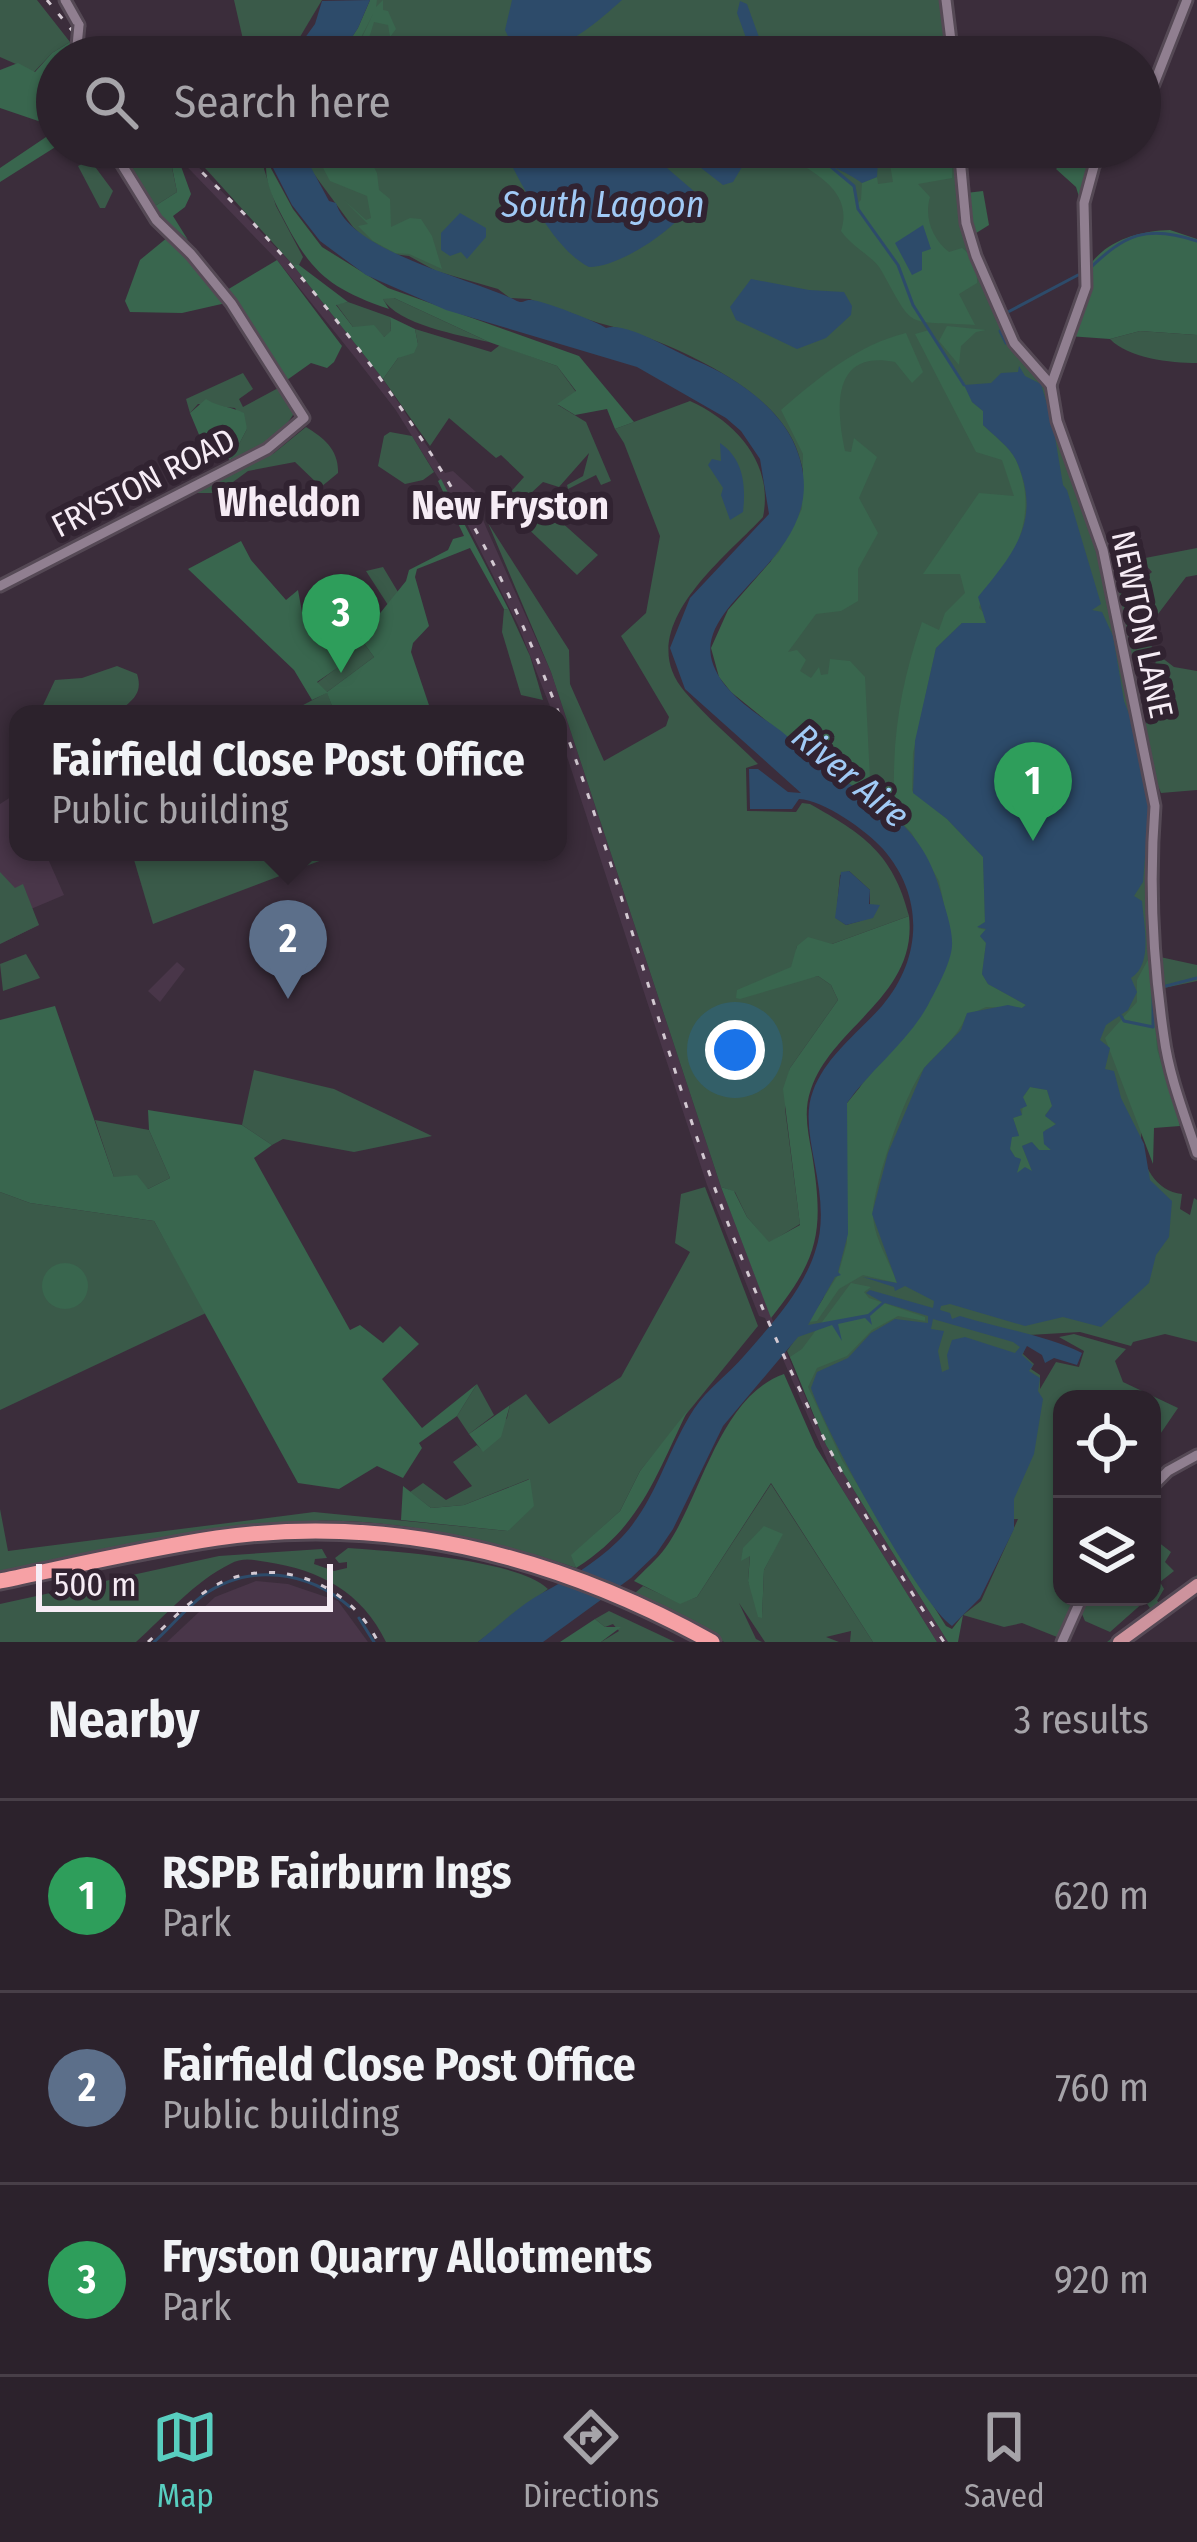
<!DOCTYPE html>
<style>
:root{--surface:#2c222c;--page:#382f38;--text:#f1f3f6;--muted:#a6a4a9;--line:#483f48;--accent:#58cec0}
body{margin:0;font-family:"Fira Sans Condensed",sans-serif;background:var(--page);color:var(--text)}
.controls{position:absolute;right:36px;bottom:36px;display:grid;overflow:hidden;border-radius:24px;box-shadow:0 3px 9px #0004}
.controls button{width:108px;height:108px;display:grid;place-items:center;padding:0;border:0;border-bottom:3px solid var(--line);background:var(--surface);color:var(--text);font:60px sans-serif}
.scale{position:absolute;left:36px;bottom:30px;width:297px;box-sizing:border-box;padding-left:12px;border:6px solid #f6ecf5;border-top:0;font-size:33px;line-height:42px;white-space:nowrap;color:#f6ecf5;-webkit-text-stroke:9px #312331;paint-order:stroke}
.you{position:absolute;left:735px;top:1050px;width:42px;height:42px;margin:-30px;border:9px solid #fff;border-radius:50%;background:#1a73e8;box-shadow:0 0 0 18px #1a73e833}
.badge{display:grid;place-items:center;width:78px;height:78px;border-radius:50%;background:var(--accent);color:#fff;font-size:39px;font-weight:700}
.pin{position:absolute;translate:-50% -99px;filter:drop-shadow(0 3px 6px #0008)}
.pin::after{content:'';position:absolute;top:63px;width:42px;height:36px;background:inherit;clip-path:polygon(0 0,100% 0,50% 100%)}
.popup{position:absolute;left:9px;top:705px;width:558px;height:156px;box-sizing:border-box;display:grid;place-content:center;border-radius:24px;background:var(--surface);filter:drop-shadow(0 3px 9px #0005);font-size:39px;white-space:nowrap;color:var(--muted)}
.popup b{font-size:45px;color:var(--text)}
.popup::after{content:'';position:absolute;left:50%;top:100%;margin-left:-24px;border:24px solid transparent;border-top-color:var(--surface)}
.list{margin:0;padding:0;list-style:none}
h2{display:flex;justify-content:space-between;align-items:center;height:156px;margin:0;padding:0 48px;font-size:51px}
h2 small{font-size:39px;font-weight:400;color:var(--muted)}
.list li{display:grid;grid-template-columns:78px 1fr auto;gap:36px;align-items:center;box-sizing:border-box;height:192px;padding:0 48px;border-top:3px solid var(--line)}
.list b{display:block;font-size:45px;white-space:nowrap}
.list p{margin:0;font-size:39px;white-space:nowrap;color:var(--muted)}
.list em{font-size:39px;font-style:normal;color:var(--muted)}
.icon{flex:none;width:66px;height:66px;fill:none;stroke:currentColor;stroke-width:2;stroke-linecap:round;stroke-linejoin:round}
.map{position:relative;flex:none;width:1197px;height:1642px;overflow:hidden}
.search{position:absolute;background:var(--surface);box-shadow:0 3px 9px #0004;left:36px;right:36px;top:36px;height:132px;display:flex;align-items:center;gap:30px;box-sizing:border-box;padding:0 42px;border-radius:66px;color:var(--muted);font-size:45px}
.sheet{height:732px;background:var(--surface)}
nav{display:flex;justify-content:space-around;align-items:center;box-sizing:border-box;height:168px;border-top:3px solid var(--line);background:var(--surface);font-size:33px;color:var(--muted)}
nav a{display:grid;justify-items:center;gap:6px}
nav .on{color:var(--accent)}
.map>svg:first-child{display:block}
.built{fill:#493649}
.green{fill:#3a5a49;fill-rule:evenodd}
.forest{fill:#39664e}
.water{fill:#2d4b6a;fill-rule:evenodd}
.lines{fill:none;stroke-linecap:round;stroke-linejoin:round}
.stream{stroke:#2d4b6a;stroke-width:3}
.minor-casing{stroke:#554955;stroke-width:15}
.major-casing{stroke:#554955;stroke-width:18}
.highway-casing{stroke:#554955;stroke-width:21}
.minor{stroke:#907f90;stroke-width:9}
.major{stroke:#cd939d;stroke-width:12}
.highway{stroke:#f6a1a5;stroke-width:15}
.rail{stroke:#d3c9d2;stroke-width:3;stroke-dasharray:6 12;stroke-linecap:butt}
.minor-bridge-casing{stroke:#554955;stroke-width:15;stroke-linecap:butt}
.minor-bridge{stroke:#907f90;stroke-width:9}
.labels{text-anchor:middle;stroke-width:12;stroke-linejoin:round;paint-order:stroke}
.street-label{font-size:33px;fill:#f6ecf5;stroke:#312331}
.water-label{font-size:36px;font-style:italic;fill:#a1caf6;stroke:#312331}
.quarter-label{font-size:39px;font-weight:bold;fill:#f6ecf5;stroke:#312331}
</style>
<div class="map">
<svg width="1197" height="1642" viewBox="0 0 1197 1642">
<rect width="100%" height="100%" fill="#3b2d3b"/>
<g class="built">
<polygon points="168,147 179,147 293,265 383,379 445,473 453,471 476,492 473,496 486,527 551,672 721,1187 770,1314 826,1445 948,1642 937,1642 834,1476 765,1318 759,1316 707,1185 558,729 558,714 553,714 518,625 466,522 395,409 354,356 277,260"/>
<polygon points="17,793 18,852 45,852 64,895 31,909 39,925 0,944 0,804"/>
<polygon points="177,962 185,969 160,1002 148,991"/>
<polygon points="256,1581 288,1584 338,1601 368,1642 167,1642 215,1597"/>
</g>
<g class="green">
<polygon points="0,0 37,0 70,42 52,53 34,72 0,57"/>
<polygon points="234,0 322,0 288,57 247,57"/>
<polygon points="371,0 943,0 950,57 339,57 358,28"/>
<polygon points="119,147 168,147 178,158 171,163 177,192 155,206"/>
<polygon points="186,147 263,147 264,169 276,206 303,257 299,265 293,265"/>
<path d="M 300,147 L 957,147 L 966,243 L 997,307 L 1002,328 L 1046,384 L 1096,534 L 1150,787 L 1158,993 L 1186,1123 L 1142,1127 C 1137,1157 1152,1191 1182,1194 L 1180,1209 L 1190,1215 L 1194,1198 L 1197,1200 L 1197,1342 L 1165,1334 L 1133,1342 L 1131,1346 L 1080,1332 L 1029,1335 L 1023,1354 L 1034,1364 L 1031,1369 L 1040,1375 L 1040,1389 L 1056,1362 L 1079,1367 L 1084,1351 L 1059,1337 L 1074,1334 L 1126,1349 L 1115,1361 L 1123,1382 L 1178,1408 L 1152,1446 L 1152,1399 L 1062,1399 L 1062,1597 L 1077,1597 L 1057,1637 L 1022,1623 L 1004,1627 L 963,1615 L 981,1601 L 1018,1519 L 899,1524 L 884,1535 L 833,1447 L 787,1351 L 823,1300 L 850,1183 L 845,1118 L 947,910 L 787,737 L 771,561 L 806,482 C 802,467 799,451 791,437 C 766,390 694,355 646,337 C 618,326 597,325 569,312 L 564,314 L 530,299 L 510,298 L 498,289 L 436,271 L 409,256 L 393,254 L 371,244 L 353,227 L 308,166 Z"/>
<polygon points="90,160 113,191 105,208 100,208 78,166"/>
<path d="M 382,298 L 394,298 L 489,342 C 459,335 398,325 382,298 Z"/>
<polygon points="348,302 390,317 391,332 384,337 353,327 336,304"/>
<polygon points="415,329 491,352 500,345 557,366 576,392 558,405 586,422 611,481 601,485 596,475 568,489 567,485 583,476 589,453 559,487 543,482 530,494 598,555 577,575 501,503 524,477 501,455 496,458 449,418 430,446 383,379 398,358 418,344"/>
<path d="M 1140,331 L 1197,335 L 1197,363 C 1170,363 1128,358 1110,339 Z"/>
<polygon points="243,373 253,389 239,399 243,407 282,386 295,412 278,437 230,461 247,429 235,408 198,404 190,413 186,399"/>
<path d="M 690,401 C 736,422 774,463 763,517 C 723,560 631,629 685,692 C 707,718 734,740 758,764 L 746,768 L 747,811 L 796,812 L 802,803 L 810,804 C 863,834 893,853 909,916 L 832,944 L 797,946 L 792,981 L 818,976 L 831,985 L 838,1000 L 790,1068 L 785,1109 L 800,1224 L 769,1243 L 747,1217 L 735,1192 L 721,1187 L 551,672 L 488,523 L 569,650 L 570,684 L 604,761 L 666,726 L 669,717 L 621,636 L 646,613 L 660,536 L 624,443 L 615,429 ZM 849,871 L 870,890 L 870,904 L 860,921 L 846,925 L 836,918 L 840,875 Z"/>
<path d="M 306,427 C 324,438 339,450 338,473 L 321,487 L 295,462 L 248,471 L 218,493 L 189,493 L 274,453 Z"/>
<polygon points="390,432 412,436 434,472 423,480 405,484 378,466 384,436"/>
<polygon points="1197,548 1197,575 1186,577 1155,618 1150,661 1127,663 1113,592 1147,585 1146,577 1152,572 1140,559"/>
<polygon points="383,567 398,592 388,605 366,571"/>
<polygon points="504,609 509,610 530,656 543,700 521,695 502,632"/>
<polygon points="360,638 374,657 327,692 335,714 286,714 326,693 317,683 342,664 328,644 332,639 351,642"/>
<path d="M 1157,654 L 1174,667 L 1197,671 L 1197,790 L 1161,793 L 1148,762 L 1143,733 C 1150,720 1153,674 1157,654 Z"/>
<path d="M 117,666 L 137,674 C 144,695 130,702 115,714 L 39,714 L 55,680 L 82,678 Z"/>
<polygon points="343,852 153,924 132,853 132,852"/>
<polygon points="0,872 15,888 23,884 39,925 0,944"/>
<polygon points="26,954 40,978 3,991 0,964"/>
<polygon points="1160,957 1197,965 1197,981 1164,988"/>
<polygon points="254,1070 334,1089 432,1136 354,1152 283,1139 272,1145 242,1125"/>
<polygon points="95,1120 149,1130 170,1178 148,1189 114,1177"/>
<path d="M 705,1187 L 758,1326 L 640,1471 L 620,1511 L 572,1555 L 576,1568 C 497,1541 399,1519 316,1521 C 209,1524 104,1551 0,1572 L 0,1509 L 8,1551 L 314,1512 L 508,1531 L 529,1479 L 464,1505 L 431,1508 L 410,1492 L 423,1483 L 446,1500 L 472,1486 L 453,1462 L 477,1445 L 483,1451 L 507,1418 L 510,1405 L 526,1394 L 549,1424 L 621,1377 L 690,1252 L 675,1243 L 681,1194 Z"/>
<polygon points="0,1192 30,1203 154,1221 206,1313 0,1410"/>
<polygon points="477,1384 494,1415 469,1434 457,1416"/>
<path d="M 771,1484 L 873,1642 L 850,1642 L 851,1631 L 826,1637 L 839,1642 L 765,1642 L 739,1603 L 756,1639 L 762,1642 L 724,1642 L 635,1593 L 643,1586 L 680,1603 L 697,1597 ZM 782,1534 L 764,1570 L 762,1616 L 748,1581 L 750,1555 Z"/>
<polygon points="1152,1527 1157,1531 1153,1538 1171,1552 1165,1562 1174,1571 1160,1582 1164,1589 1157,1601 1161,1604 1197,1575 1197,1583 1115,1642 1107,1642 1150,1608 1145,1601 1110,1632 1085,1621 1082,1614 1089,1597 1152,1597"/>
<path d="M 348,1548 C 393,1551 519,1560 548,1589 L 478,1642 L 386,1642 C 362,1592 320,1570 267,1562 C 254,1560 243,1557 230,1564 C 195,1581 165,1616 136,1642 L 0,1642 L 0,1604 L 219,1556 L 322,1549 L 327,1558 L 315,1559 L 314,1564 L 334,1571 L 347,1568 L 347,1562 L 339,1563 L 335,1558 Z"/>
<polygon points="609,1611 675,1642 601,1642 619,1631 613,1624 605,1627 595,1619"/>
</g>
<g class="forest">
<polygon points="370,0 377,0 376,7 383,0 383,10 388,11 396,29 390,37 388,25 374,22 369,38 376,57 353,57 373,14 351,57 339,57 358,28"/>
<polygon points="70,42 73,57 57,57 57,146 0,182 0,168 52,133 50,125 0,108 0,70 18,63 35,72 52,53"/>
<polygon points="312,147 364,147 377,173 379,190 390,199 391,227 410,218 421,219 432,236 442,269 409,254 395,253 373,241 358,226 368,224 344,200 366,220 371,218 367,196 330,181"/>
<path d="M 786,147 L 830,166 L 852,183 L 857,204 L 861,200 L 862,183 L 877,177 L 878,184 L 893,182 L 887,147 L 952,147 L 952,178 L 918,184 L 930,197 C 924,217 932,239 949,252 L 962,248 C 970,253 978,269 977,283 L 959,294 L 975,325 C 903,320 916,332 881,270 C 874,257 853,248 841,231 C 853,194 820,175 788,157 Z"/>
<polygon points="1080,147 1099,147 1080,200 1076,187 1056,169"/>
<polygon points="178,158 191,194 185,207 173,216 188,240 161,217 155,206 177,192 171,162"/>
<path d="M 267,161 L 293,209 L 322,247 L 388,288 L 579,356 L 634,422 L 615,429 L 607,409 L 575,415 L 557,404 L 576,391 L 557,366 L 489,342 L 394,298 L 383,299 L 389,309 C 327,288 310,271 281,214 C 273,199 263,177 267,161 Z"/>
<polygon points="983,191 989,225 973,235 966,193"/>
<path d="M 1170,230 L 1197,239 L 1197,335 L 1140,331 L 1110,339 L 1068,336 C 1077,317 1077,286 1086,271 C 1103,241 1138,231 1170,230 Z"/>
<polygon points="168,237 226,303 182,313 130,312 125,301 140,260"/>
<polygon points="277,260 342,346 334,362 327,368 311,363 287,380 227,290"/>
<polygon points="293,265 299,265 348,302 336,305 353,327 374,325 384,337 391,331 390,317 415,329 418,344 414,353 398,358 383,379"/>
<polygon points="947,326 986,330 976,332 961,346 959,365 939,341"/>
<path d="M 929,330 L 971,393 L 972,402 L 983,411 L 983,425 C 993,435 1010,447 1016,460 C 1033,499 1026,534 1004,569 C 994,584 984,590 979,608 L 986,615 L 986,623 L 962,623 L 936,648 L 913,753 L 912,791 L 947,819 L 983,857 L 985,922 L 978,928 L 986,930 L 980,936 L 986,943 L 982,974 L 988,984 L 1026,1005 L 1022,1008 L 986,1007 L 966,1016 C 958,1037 940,1050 926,1066 C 907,1086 873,1186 873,1214 C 873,1237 890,1262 897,1283 L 863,1275 L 839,1289 L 817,1321 L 808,1322 L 838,1275 L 847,1243 L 847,1103 L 928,1004 L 952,942 L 939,881 L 911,832 L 887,808 L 817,762 L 731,692 L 719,677 L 711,648 L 728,610 L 779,552 L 802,509 L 803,454 L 781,410 C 818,378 857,345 906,333 L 923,372 L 912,383 L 895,362 C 831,349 836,409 845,451 L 851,452 L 854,438 L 877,457 L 859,498 L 878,533 L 858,569 L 858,601 L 841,611 L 816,614 L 788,652 L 797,650 L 806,660 L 800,671 L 811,678 L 819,667 L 821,675 L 828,674 L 830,659 L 850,661 L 865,677 L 870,780 L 883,789 L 894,787 C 893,729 903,677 922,622 L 939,630 L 945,613 L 965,593 L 960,574 L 923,574 L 979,493 L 1014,496 L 1002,460 L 976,452 L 915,334 Z"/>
<path d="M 206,399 C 220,408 231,406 244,413 L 247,429 L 230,461 L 218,442 L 205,449 L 190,413 Z"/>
<polygon points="441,479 509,610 504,609 470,548 417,569 415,577 429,626 413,643 411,652 432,714 335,714 327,693 312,700 294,670 188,569 241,541 251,560 286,600 298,590 302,612 332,639 328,644 343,664 317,682 327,692 374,657 360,638 406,581 409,570 448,550 453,539 464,536 438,481"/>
<path d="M 909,916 C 918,996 833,1025 811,1089 C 803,1111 808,1132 812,1154 C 824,1230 820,1257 771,1318 L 721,1187 L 734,1191 L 747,1217 L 769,1242 L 800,1225 L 783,1089 L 790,1068 L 838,1000 L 831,985 L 818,976 L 740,999 L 736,998 L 737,990 L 791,967 L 797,946 L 808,937 L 832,944 Z"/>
<polygon points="1150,956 1157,1049 1180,1126 1154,1128 1153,1164 1105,1038 1137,1002 1137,980"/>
<polygon points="55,1006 114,1177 137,1175 148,1189 170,1178 149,1130 148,1110 242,1125 272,1145 254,1158 350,1330 360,1325 383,1343 400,1326 419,1344 382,1379 422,1428 477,1384 457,1416 419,1443 422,1448 403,1478 377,1466 339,1489 298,1483 154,1221 30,1203 0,1192 0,1020"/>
<polygon points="1030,1087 1047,1090 1052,1106 1045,1115 1056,1125 1045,1130 1044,1143 1051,1150 1039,1150 1031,1142 1022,1146 1032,1171 1020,1175 1016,1171 1021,1160 1015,1157 1010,1149 1011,1137 1019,1135 1013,1118 1022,1115 1023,1097"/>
<circle cx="65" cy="1286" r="23"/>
<polygon points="851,1283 871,1287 864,1292 869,1298 925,1317 925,1321 898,1316 872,1330 847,1356 817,1368 808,1387 842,1460 946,1626 952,1629 963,1615 958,1642 948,1642 826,1445 790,1357 802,1349"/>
<path d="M 784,1374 L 816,1447 L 937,1642 L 873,1642 L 771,1483 L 697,1597 L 680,1604 L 634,1581 C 644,1570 657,1560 666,1547 C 702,1496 719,1397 784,1374 Z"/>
<polygon points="510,1405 501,1437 483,1452 469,1434"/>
<path d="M 688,1410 C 656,1475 641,1527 576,1568 L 571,1555 L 620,1511 L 640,1471 Z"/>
<polygon points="530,1479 534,1506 508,1531 401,1520 403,1486 431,1508 464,1505"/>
<polygon points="764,1526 783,1534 764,1570 762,1618 758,1617 748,1581 750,1556 741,1561 743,1548"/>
<polygon points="595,1619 605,1627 621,1627 601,1642 560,1642"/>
</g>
<g class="water">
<polygon points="370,0 358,28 339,57 291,57 315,24 322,1"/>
<path d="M 512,0 L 622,0 C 595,24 551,64 514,49 L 505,30 Z"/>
<polygon points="740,1 747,4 764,51 784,46 797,57 753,57 737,13"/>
<path d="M 267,147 L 300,147 L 329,201 L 336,203 C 351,252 470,278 515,300 C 524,305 523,299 532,300 C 544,301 598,322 606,328 C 627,321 674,352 697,361 C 733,376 776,405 793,441 C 845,552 693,594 712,661 C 721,692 756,713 781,731 C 792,740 803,751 815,760 C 872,802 921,819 941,893 C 945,909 953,929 952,946 C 951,963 936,990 928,1005 C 908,1042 871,1069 847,1103 L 848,1234 L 838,1272 L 841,1275 L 835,1277 L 808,1325 L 868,1314 L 882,1302 L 866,1293 L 870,1290 L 933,1308 L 934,1301 L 905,1286 L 895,1291 L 894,1287 L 863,1277 L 897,1283 L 872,1214 L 888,1153 L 924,1068 L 961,1030 L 967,1013 L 1008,1005 L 1022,1008 L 1026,1005 L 988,984 L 982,974 L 986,943 L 980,936 L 986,929 L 977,927 L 985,922 L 983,857 L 947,819 L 913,793 L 915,741 L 936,648 L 962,623 L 986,623 L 978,597 C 1014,553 1043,520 1016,460 C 1010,447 993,435 983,425 L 983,411 L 972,402 L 964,385 L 991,383 L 1001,373 L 1018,372 L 1019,366 L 1025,376 L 1041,384 L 1053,425 L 1063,485 L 1067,490 L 1101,604 L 1092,610 L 1102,612 L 1113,636 L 1124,701 L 1132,722 L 1149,805 L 1143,882 L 1134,896 L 1142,901 C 1144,927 1153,964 1131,978 L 1137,992 L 1128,1010 L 1106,1025 L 1100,1040 L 1110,1048 L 1105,1069 L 1114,1071 L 1121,1098 L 1144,1144 L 1150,1180 L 1172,1201 L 1169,1237 L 1156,1255 L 1149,1283 L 1101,1327 L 1063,1317 L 1025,1326 L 950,1304 L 941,1306 L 940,1310 L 950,1313 L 952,1319 L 960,1316 C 1002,1329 1045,1335 1082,1353 L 1077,1365 L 1054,1358 L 1045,1363 L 1042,1355 L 1027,1346 L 1022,1355 L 1033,1365 L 1029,1371 L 1040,1378 L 1038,1391 L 1043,1399 L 1034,1454 L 1014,1499 L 1014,1529 L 980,1598 L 952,1626 C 919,1603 825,1431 811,1388 L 817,1372 L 848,1358 L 871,1333 L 895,1319 L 928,1323 L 928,1316 L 885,1303 L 870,1316 L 872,1325 L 865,1318 L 838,1324 L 842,1341 L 832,1325 L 798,1337 L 723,1426 L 673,1529 L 656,1554 L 631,1578 L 543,1642 L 478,1642 C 499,1625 520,1605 544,1592 C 568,1579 594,1564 617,1542 C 655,1506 666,1452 694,1409 C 708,1388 728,1375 744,1356 C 770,1326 802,1292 815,1252 C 835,1194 796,1134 813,1091 C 826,1056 858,1033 882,1006 C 922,959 925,897 883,849 C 867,831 824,800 799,799 L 792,809 L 750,809 L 749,769 L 758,769 L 788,792 L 801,793 L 685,689 L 670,648 L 690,598 L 769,514 L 760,459 L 741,431 L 726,418 L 637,367 L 446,310 L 366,275 L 320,241 L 292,205 L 271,164 ZM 1030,1087 L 1047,1090 L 1052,1106 L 1045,1116 L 1056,1124 L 1043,1132 L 1044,1144 L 1051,1150 L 1039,1150 L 1032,1142 L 1022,1146 L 1032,1171 L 1025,1167 L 1017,1173 L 1021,1159 L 1015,1157 L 1010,1149 L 1012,1137 L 1019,1136 L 1013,1118 L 1022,1115 L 1020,1109 L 1027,1106 L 1023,1097 ZM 933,1319 L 1013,1342 L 1020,1347 L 1015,1353 L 965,1337 L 952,1340 L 947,1355 L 949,1369 L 942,1372 L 938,1351 L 944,1331 L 931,1329 Z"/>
<path d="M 505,147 L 631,147 L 667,168 L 696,193 C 688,223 620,268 589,267 C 553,249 523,186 504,151 Z"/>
<polygon points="674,147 740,147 745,162 733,182 723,185"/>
<path d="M 793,147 L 872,147 L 878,161 L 877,177 L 862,183 C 840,167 816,162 793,147 Z"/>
<polygon points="460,213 486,228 486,237 467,259 461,252 450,256 441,250 441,233"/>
<polygon points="923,225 931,249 922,252 922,270 912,275 895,243"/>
<polygon points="751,279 809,290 844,292 852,306 851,315 826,338 797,349 736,320 730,307"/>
<path d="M 720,443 C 744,459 746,487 743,512 L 730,520 L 721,495 L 723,488 L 708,465 L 712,459 L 721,461 Z"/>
<polygon points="849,871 870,890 869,904 880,905 873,918 846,925 835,918 841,872"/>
</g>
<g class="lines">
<g class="stream">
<polyline points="830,166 854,186 858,209 898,265 913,305 964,385"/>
<path d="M 1088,270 C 1125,234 1147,224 1197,241"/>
<polyline points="1008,312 1078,275"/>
<polyline points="1000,331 1006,343"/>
<polyline points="1166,986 1197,978"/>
<polyline points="1121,1016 1124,1021 1153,1027 1153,992"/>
<polyline points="359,1618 374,1642"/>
<path d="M 154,1642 C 171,1627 184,1610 202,1596 C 249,1562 308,1571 350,1607"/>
</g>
<g class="minor-casing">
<g id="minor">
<polyline points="65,0 79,25"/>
<polyline points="946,0 953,57"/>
<polyline points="1140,107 1154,84 1187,0"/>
<path d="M 959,147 L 966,223 L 976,256 L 1014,343 L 1051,385 L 1057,421 L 1103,550 L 1155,806 C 1149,882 1153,961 1164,1037 C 1169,1076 1185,1116 1197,1153"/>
<polyline points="1051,385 1086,287 1084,203 1094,166 1106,147"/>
<polyline points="0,586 267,449 304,418 231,303 191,254 156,220 111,147"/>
<polyline points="1152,1487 1168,1471 1197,1455"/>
<polyline points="1062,1642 1082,1597"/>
</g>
</g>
<g class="major-casing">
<polyline id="major" points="1119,1642 1197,1585"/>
</g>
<g class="highway-casing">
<path id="highway" d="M 0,1581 C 72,1566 144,1549 217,1538 C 393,1513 559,1557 712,1642"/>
</g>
<use href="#minor" class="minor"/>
<use href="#major" class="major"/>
<use href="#highway" class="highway"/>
<g class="rail">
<polyline points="47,0 94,57"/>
<path d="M 177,147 C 202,173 229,198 254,224 C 350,328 435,446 498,573 C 585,748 632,944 694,1129 C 755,1310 837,1483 944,1642"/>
<path d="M 148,1642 C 170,1622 192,1597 220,1583 C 280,1555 350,1585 378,1642"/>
</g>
<g class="minor-bridge-casing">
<polyline id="minor-bridge" points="77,46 79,25"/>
</g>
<use href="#minor-bridge" class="minor-bridge"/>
</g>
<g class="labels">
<g class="street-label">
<text transform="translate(143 482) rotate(-27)" y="12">FRYSTON ROAD</text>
<text transform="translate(1143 624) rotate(78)" y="12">NEWTON LANE</text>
</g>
<g class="water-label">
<text x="603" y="217">South Lagoon</text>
<text transform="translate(851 775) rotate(40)" y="13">River Aire</text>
</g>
<g class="quarter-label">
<text x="289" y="516">Wheldon</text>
<text x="510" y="519">New Fryston</text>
</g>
</g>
</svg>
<div class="controls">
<button><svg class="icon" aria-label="locate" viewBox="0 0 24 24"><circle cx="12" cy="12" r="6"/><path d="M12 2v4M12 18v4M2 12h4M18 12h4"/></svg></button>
<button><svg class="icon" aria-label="layers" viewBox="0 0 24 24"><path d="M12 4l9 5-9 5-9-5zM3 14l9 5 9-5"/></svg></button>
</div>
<div class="scale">500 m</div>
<div class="you"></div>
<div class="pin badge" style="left:1033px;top:841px;background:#2e9e5b">1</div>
<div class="pin badge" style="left:288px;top:999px;background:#5c6f8a">2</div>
<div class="popup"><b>Fairfield Close Post Office</b>Public building</div>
<div class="pin badge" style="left:341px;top:673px;background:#2e9e5b">3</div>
<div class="search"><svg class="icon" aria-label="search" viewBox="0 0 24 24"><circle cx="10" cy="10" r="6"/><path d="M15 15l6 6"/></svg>Search here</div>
</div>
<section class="sheet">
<h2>Nearby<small>3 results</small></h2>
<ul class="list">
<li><span class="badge" style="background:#2e9e5b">1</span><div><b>RSPB Fairburn Ings</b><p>Park</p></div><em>620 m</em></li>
<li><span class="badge" style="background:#5c6f8a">2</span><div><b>Fairfield Close Post Office</b><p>Public building</p></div><em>760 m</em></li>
<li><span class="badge" style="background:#2e9e5b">3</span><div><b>Fryston Quarry Allotments</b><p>Park</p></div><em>920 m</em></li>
</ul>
</section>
<nav>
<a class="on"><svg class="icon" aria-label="map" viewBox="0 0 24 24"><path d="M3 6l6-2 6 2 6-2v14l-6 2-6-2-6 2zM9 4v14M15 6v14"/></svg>Map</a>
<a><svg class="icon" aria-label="directions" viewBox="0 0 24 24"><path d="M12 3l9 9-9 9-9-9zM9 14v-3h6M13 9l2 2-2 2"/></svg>Directions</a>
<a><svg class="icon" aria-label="saved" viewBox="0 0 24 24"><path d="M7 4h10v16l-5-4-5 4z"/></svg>Saved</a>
</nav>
